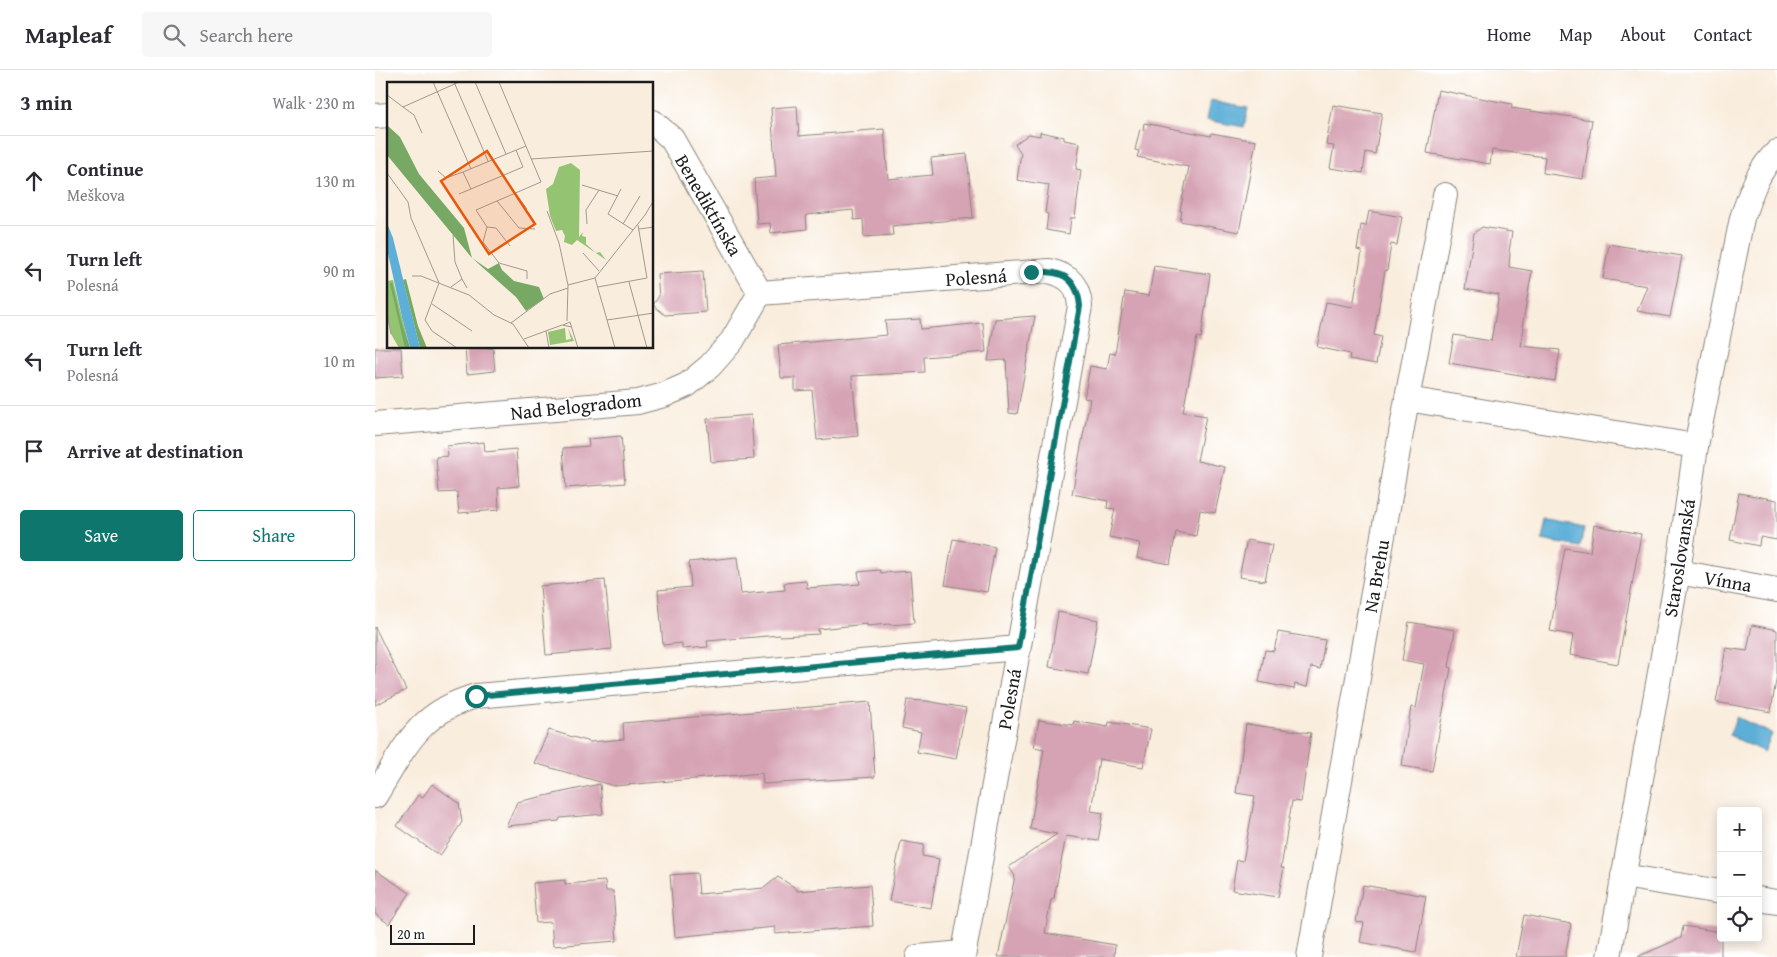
<!DOCTYPE html>
<meta charset="utf-8">
<style>
:root{--surface:#fff;--page:#f7f7f7;--text:#2b2b33;--muted:#7c7c81;--line:#e1e1e2;--accent:#0f766e}
body{margin:0;font-family:"Gentium Book Plus",serif;background:var(--page);color:var(--text)}
.controls{position:absolute;right:15px;bottom:15px;display:grid;overflow:hidden;border-radius:5px;box-shadow:0 2px 12px #0003}
.controls button{width:45px;height:45px;display:grid;place-items:center;padding:0;border:0;border-bottom:1px solid var(--line);background:var(--surface);color:var(--text);font:25px sans-serif}
.scale{position:absolute;left:15px;bottom:12px;width:85px;box-sizing:border-box;padding-left:5px;border:2px solid #1c1c1c;border-top:0;font-size:14px;line-height:18px;white-space:nowrap;color:#1c1c1c;-webkit-text-stroke:4px #fff;paint-order:stroke}
.stop{position:absolute;width:15px;height:15px;margin:-11px;border:4px solid #0f766e;border-radius:50%;background:#fff}
.stop.end{background:#0f766e;border-color:#fff;box-shadow:0 1px 5px #0008}
.list{margin:0;padding:0;list-style:none}
h2{display:flex;justify-content:space-between;align-items:center;height:65px;margin:0;padding:0 20px;font-size:21px}
h2 small{font-size:16px;font-weight:400;color:var(--muted)}
.list li{display:grid;grid-template-columns:32px 1fr auto;gap:15px;align-items:center;box-sizing:border-box;height:90px;padding:0 20px;border-top:1px solid var(--line)}
.list b{display:block;font-size:19px;white-space:nowrap}
.list p{margin:0;font-size:16px;white-space:nowrap;color:var(--muted)}
.list em{font-size:16px;font-style:normal;color:var(--muted)}
.actions{display:flex;gap:10px;padding:15px 20px}
.actions a{flex:1;padding:11px 0;border:1px solid var(--accent);border-radius:5px;text-align:center;font-size:18px;color:var(--accent)}
.actions .main{background:var(--accent);color:#fff}
.icon{flex:none;width:28px;height:28px;fill:none;stroke:currentColor;stroke-width:2;stroke-linecap:round;stroke-linejoin:round}
.map{position:relative;flex:none;width:1402px;height:887px;overflow:hidden}
header{display:flex;align-items:center;gap:30px;box-sizing:border-box;height:70px;padding:0 25px;background:var(--surface);border-bottom:1px solid var(--line)}
header strong{font-size:24px}
nav{display:flex;gap:28px;margin-inline-start:auto;font-size:18px}
.search{width:350px;height:45px;background:var(--page);display:flex;align-items:center;gap:12px;box-sizing:border-box;padding:0 18px;border-radius:5px;color:var(--muted);font-size:19px}
main{display:flex}
aside{flex:1;background:var(--surface)}
.map>svg:first-child{display:block}
.water{fill:#5dafd8;stroke:#3c667a}
.building{fill:#d6a3b4}
.lines{fill:none;stroke-linecap:round;stroke-linejoin:round}
.street-casing{stroke:#8a847c;stroke-width:26}
.street{stroke:#fff;stroke-width:24}
.route{stroke:#0f766e;stroke-width:6}
.labels{text-anchor:middle;stroke-width:4;stroke-linejoin:round;paint-order:stroke}
.street-label{font-size:19px;fill:#1c1c1c;stroke:#fff}
.inset-road{fill:none;stroke:#a19990;stroke-width:1}
.view{fill:#e8590c;fill-opacity:0.15;stroke:#e8590c;stroke-width:2.5}
.inset-edge{fill:none;stroke:#1c1c1c;stroke-width:2.5}
</style>
<header>
<strong>Mapleaf</strong>
<div class="search"><svg class="icon" aria-label="search" viewBox="0 0 24 24"><circle cx="10" cy="10" r="6"/><path d="M15 15l6 6"/></svg>Search here</div>
<nav><a>Home</a><a>Map</a><a>About</a><a>Contact</a></nav>
</header>
<main>
<aside>
<h2>3 min<small>Walk · 230 m</small></h2>
<ul class="list">
<li><svg class="icon" aria-label="ahead" viewBox="0 0 24 24"><path d="M12 20V5M6 11l6-6 6 6"/></svg><div><b>Continue</b><p>Meškova</p></div><em>130 m</em></li>
<li><svg class="icon" aria-label="left" viewBox="0 0 24 24"><path d="M17 20v-9H6M10 6l-5 5 5 5"/></svg><div><b>Turn left</b><p>Polesná</p></div><em>90 m</em></li>
<li><svg class="icon" aria-label="left" viewBox="0 0 24 24"><path d="M17 20v-9H6M10 6l-5 5 5 5"/></svg><div><b>Turn left</b><p>Polesná</p></div><em>10 m</em></li>
<li><svg class="icon" aria-label="arrive" viewBox="0 0 24 24"><path d="M6 21V4h12l-3 4 3 4H6"/></svg><div><b>Arrive at destination</b></div></li>
</ul>
<div class="actions"><a class="main">Save</a><a>Share</a></div>
</aside>
<div class="map">
<svg width="1402" height="887" viewBox="0 0 1402 887">
<rect width="100%" height="100%" fill="#fff"/>
<filter id="ink" filterUnits="userSpaceOnUse"><feTurbulence type="fractalNoise" baseFrequency=".02" numOctaves="2"/><feDisplacementMap in="SourceGraphic" scale="10" xChannelSelector="R" yChannelSelector="G"/><feConvolveMatrix kernelMatrix="1 2 1 2 8 2 1 2 1" color-interpolation-filters="sRGB"/></filter>
<filter id="wash" filterUnits="userSpaceOnUse"><feTurbulence type="fractalNoise" baseFrequency=".0096" numOctaves="4" result="noise"/><feDisplacementMap in="SourceGraphic" scale="20" xChannelSelector="R" yChannelSelector="G"/><feGaussianBlur stdDeviation="1.12" result="paint"/><feColorMatrix in="noise" values="0 0 0 0 0 0 0 0 0 0 0 0 0 0 0 0 0 1.4 0 .05"/><feComposite in="paint" operator="in"/></filter>
<g filter="url(#wash)">
<rect width="100%" height="100%" fill="#f9eddd"/>
<g class="water">
<polygon points="835,31 873,38 869,57 831,50"/>
<polygon points="1171,450 1209,458 1205,477 1167,470"/>
<polygon points="1362,647 1397,664 1389,682 1354,665"/>
</g>
<g id="blocks">
<g class="building">
<polygon points="1063,20 1137,34 1136,38 1217,50 1208,109 1168,103 1170,87 1117,80 1115,94 1052,83"/>
<polygon points="958,35 1007,43 1000,84 991,82 988,103 955,98 959,76 951,75"/>
<polygon points="422,36 424,66 509,59 513,109 558,105 556,88 592,84 598,148 517,156 518,165 489,167 488,149 479,150 478,140 431,145 432,159 396,163 395,153 382,154 379,109 401,107 396,38"/>
<polygon points="769,53 836,66 836,63 881,71 864,162 805,151 807,141 805,141 814,97 762,87 764,81 760,80 765,59 768,60"/>
<polygon points="665,62 689,67 689,70 705,73 701,99 706,100 700,148 696,148 694,164 671,160 673,144 670,143 674,115 642,110 646,83 640,74 654,64 665,66"/>
<polygon points="994,141 1027,147 1022,175 1016,174 1012,201 1010,200 999,265 1006,267 1001,294 974,289 975,284 942,277 951,232 978,237 987,181 982,180 986,155 991,156"/>
<polygon points="1107,157 1137,162 1134,182 1135,183 1134,197 1157,201 1147,257 1149,257 1146,276 1185,280 1180,311 1074,293 1079,265 1116,271 1124,225 1090,219 1099,163"/>
<polygon points="1234,174 1307,186 1295,247 1262,241 1272,216 1228,209"/>
<polygon points="779,196 835,204 826,268 822,267 808,342 831,346 822,391 850,397 840,443 825,440 821,466 801,462 795,494 762,488 765,473 734,467 740,439 732,438 733,431 697,424 715,329 709,328 715,296 732,299 735,283 740,284 750,222 774,226"/>
<polygon points="328,201 331,242 290,245 278,235 284,226 282,204"/>
<polygon points="660,246 642,344 634,343 631,290 613,291 620,249"/>
<polygon points="545,249 546,259 608,253 611,282 549,287 550,302 477,306 483,366 442,370 437,320 420,321 420,308 406,308 403,275 512,265 510,251"/>
<polygon points="0,278 26,278 28,306 0,308"/>
<polygon points="90,278 118,278 120,301 92,304"/>
<polygon points="376,345 379,389 336,392 332,349"/>
<polygon points="246,366 250,413 191,418 188,378 214,376 213,369"/>
<polygon points="109,372 110,382 141,379 144,416 123,418 124,440 84,443 82,422 64,423 61,387 73,386 72,376"/>
<polygon points="1364,423 1402,430 1402,470 1385,467 1384,476 1355,470"/>
<polygon points="1219,455 1266,464 1243,594 1195,585 1198,565 1175,561 1190,478 1215,482"/>
<polygon points="578,469 620,477 612,522 570,515"/>
<polygon points="872,470 897,475 890,511 864,507"/>
<polygon points="362,487 366,524 410,520 409,513 431,511 432,518 485,514 483,502 505,500 506,503 535,501 539,553 515,555 514,554 492,556 492,554 443,559 444,564 405,566 405,565 332,571 333,577 307,579 307,573 288,575 283,520 316,517 314,492"/>
<polygon points="230,510 237,579 171,585 165,516"/>
<polygon points="683,542 723,550 713,604 674,597"/>
<polygon points="1034,552 1080,560 1074,597 1076,598 1057,701 1027,696 1036,637 1041,638 1049,594 1027,590"/>
<polygon points="1377,555 1402,560 1402,604 1396,642 1341,632 1351,578 1372,581"/>
<polygon points="0,557 31,620 0,635"/>
<polygon points="903,562 950,570 945,599 936,597 932,617 920,614 919,619 884,612 890,580 899,581"/>
<polygon points="532,630 551,631 591,638 581,689 542,682 546,662 527,658"/>
<polygon points="495,632 500,707 388,714 387,703 239,716 159,693 174,660 215,672 249,669 248,653"/>
<polygon points="664,650 698,655 699,651 733,657 734,652 776,659 768,697 724,689 716,741 728,743 723,771 691,766 679,828 676,830 670,863 740,875 739,887 623,887 640,806 634,797 682,764 655,759 669,679 659,677"/>
<polygon points="871,654 936,663 926,732 917,731 906,798 909,798 903,827 857,820 862,790 868,791 880,726 861,723"/>
<polygon points="57,714 84,733 87,752 65,786 22,756 43,725 47,728"/>
<polygon points="225,714 228,744 185,748 184,751 131,756 142,732"/>
<polygon points="526,771 549,775 547,786 564,789 556,838 514,831"/>
<polygon points="0,800 35,823 14,854 0,844"/>
<polygon points="322,803 324,824 389,818 403,807 422,819 422,821 495,815 498,856 400,864 400,857 300,867 295,805"/>
<polygon points="190,810 190,814 230,811 231,821 238,821 242,871 178,876 176,852 161,853 158,813"/>
<polygon points="988,815 1051,826 1041,882 985,872 989,853 981,852"/>
<polygon points="1149,845 1196,854 1190,887 1141,887"/>
<polygon points="1308,856 1346,862 1346,887 1262,887 1306,868"/>
</g>
</g>
</g>
<g filter="url(#ink)">
<use href="#blocks" fill-opacity="0" stroke="#8a847c" stroke-width="1"/>
<g class="lines">
<g class="street-casing">
<g id="street">
<polyline points="0,46 14,45"/>
<polyline points="278,52 297,69 385,223"/>
<path d="M 385,223 L 674,201 C 695,206 703,215 705,236 L 588,887"/>
<polyline points="1032,329 1321,376 1303,502 1234,887"/>
<polyline points="0,354 263,332 289,325 312,315 335,296 357,271 385,223"/>
<path d="M 1321,376 L 1367,148 C 1376,123 1382,101 1402,82"/>
<polyline points="1303,502 1402,520"/>
<path d="M 0,726 C 30,678 42,643 101,626 L 643,578"/>
<polyline points="1248,806 1346,822"/>
<polyline points="1383,829 1402,832"/>
<polyline points="543,887 588,883"/>
<polyline points="934,887 1032,329 1070,125"/>
</g>
</g>
<use href="#street" class="street"/>
</g>
</g>
<g class="lines" filter="url(#ink)">
<path class="route" d="M 101,626 L 643,578 L 705,236 C 702,205 684,200 656,202"/>
</g>
<g class="labels">
<g class="street-label">
<text transform="translate(334 135) rotate(60)" y="7">Benediktínska</text>
<text transform="translate(601 207) rotate(-4)" y="7">Polesná</text>
<text transform="translate(201 336) rotate(-6)" y="7">Nad Belogradom</text>
<text transform="translate(1304 488) rotate(-81)" y="7">Staroslovanská</text>
<text transform="translate(1001 506) rotate(-80)" y="7">Na Brehu</text>
<text transform="translate(1353 511) rotate(10)" y="7">Vínna</text>
<text transform="translate(634 629) rotate(-80)" y="7">Polesná</text>
</g>
</g>
<g transform="translate(12 12)">
<rect width="266" height="266" fill="#f9eddd"/>
<path d="M 184,81 L 193,88 L 192,155 L 196,150 L 195,154 L 199,155 L 199,162 L 209,171 L 213,170 L 219,178 L 190,158 L 185,163 L 177,160 L 178,154 L 175,148 L 169,149 L 163,134 L 159,107 L 166,102 L 172,85 ZM 6,198 L 15,235 L 23,266 L 12,266 L 4,252 L 0,232 L 0,199 ZM 178,246 L 179,258 L 184,257 L 181,246 L 187,259 L 163,263 L 161,250 Z" fill="#94c372"/>
<path d="M 0,43 L 13,55 L 32,92 L 77,146 L 85,176 L 0,73 ZM 85,176 L 101,187 L 112,181 L 115,188 L 127,199 L 152,205 L 157,217 L 139,229 L 129,215 ZM 19,197 L 31,244 L 40,266 L 33,266 L 16,198 ZM 5,200 L 14,239 L 23,266 L 18,266 L 3,202 Z" fill="#77a964"/>
<path d="M 0,141 L 6,156 L 33,266 L 23,266 L 15,235 L 0,167 Z" fill="#5dafd8"/>
<path class="inset-road" d="M 46,0 L 84,87M 67,0 L 101,79M 88,0 L 119,72M 0,13 L 16,25M 35,51 L 27,33 L 16,25 L 72,0M 144,77 L 267,69M 51,89 L 59,96 L 76,90M 0,91 L 21,120 L 24,136 L 52,201M 195,103 L 231,114M 84,107 L 76,90 L 139,64M 234,107 L 221,132 L 246,148M 128,111 L 140,127M 72,112 L 136,85 L 129,68M 110,119 L 132,146 L 148,147M 160,129 L 172,161 L 181,203 L 180,239M 200,142 L 199,128 L 212,108M 236,142 L 253,114M 100,145 L 89,128 L 154,100 L 112,0M 100,145 L 96,160 L 112,181 L 140,189 L 140,197M 100,145 L 109,146 L 123,164M 252,147 L 267,145M 66,153 L 68,180 L 75,197M 196,171 L 212,189M 25,194 L 34,194 L 82,213 L 107,233 L 126,242 L 142,266M 208,196 L 228,266M 242,200 L 260,266M 52,201 L 38,238 L 45,249 L 70,266M 181,203 L 208,196 L 258,133 L 267,118M 64,205 L 75,197 L 80,206M 211,205 L 260,196 L 251,143M 45,222 L 85,249M 0,232 L 4,252M 220,238 L 267,231M 124,241 L 163,212 L 181,206M 176,243 L 183,240 L 191,266M 159,249 L 162,266M 137,257 L 175,243 L 185,245"/>
<path class="view" d="M 100,69 L 148,142 L 102,172 L 54,99 Z"/>
<rect width="266" height="266" class="inset-edge"/>
</g>
</svg>
<div class="controls">
<button>+</button>
<button>−</button>
<button><svg class="icon" aria-label="locate" viewBox="0 0 24 24"><circle cx="12" cy="12" r="6"/><path d="M12 2v4M12 18v4M2 12h4M18 12h4"/></svg></button>
</div>
<div class="scale">20 m</div>
<div class="stop" style="left:101px;top:626px"></div>
<div class="stop end" style="left:656px;top:202px"></div>
</div>
</main>
